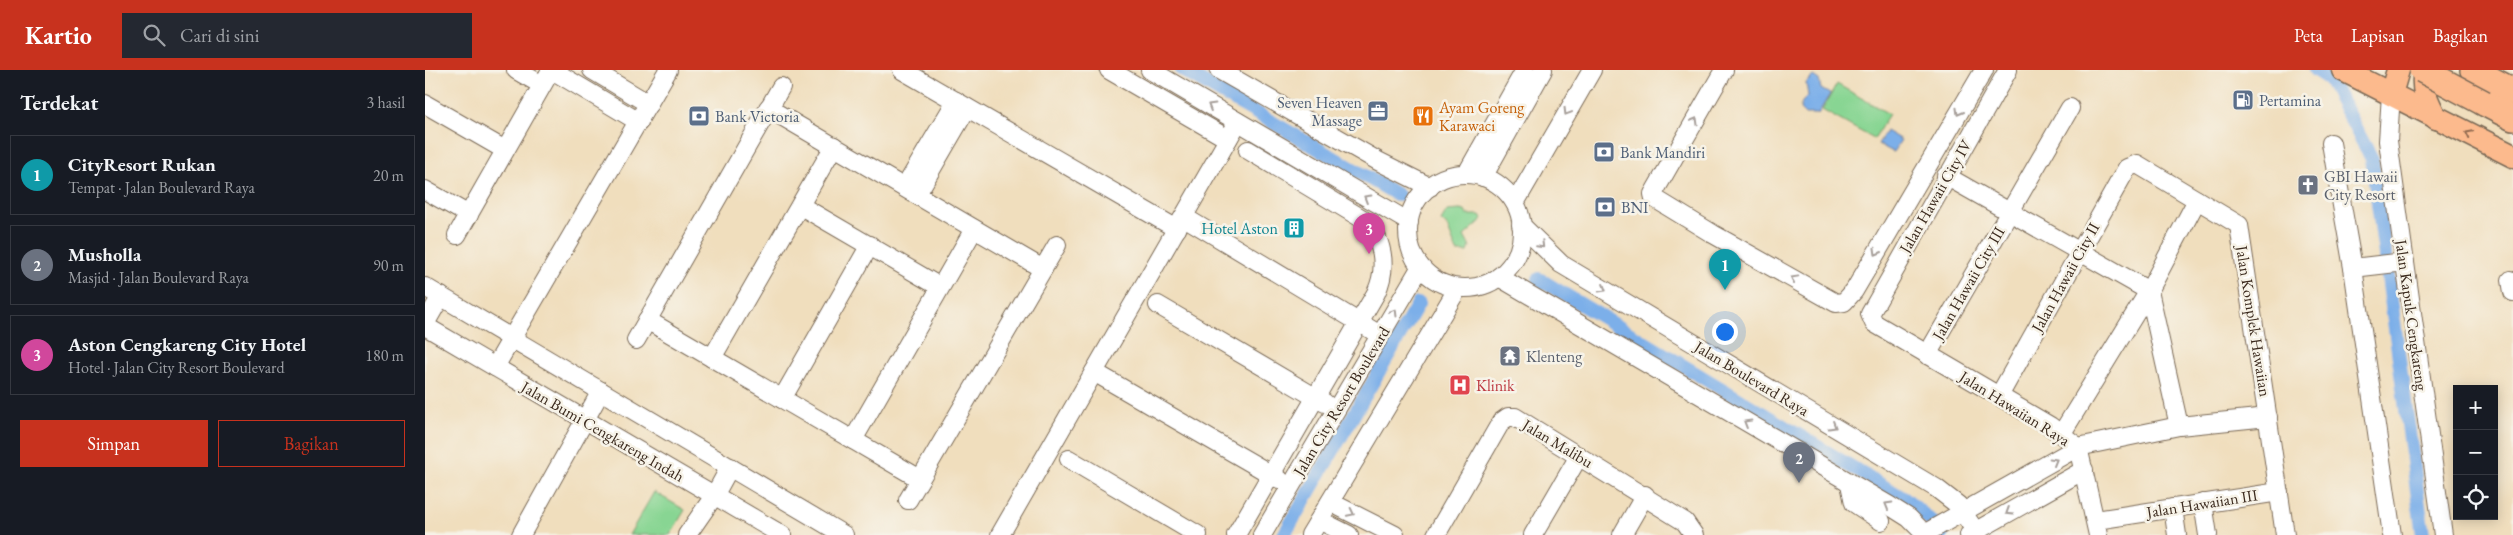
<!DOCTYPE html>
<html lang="id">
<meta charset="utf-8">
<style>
:root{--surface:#171b24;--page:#242831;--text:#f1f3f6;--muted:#9ea1a6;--line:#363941;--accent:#c8321e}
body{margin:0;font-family:"EB Garamond",serif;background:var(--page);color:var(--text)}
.controls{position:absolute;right:15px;bottom:15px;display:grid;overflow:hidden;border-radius:0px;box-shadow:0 2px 12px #0003}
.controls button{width:45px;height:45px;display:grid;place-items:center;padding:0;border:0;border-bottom:1px solid var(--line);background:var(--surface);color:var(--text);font:25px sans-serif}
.you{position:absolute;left:1299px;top:261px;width:18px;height:18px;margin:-12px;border:4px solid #fff;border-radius:50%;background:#1a73e8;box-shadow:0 0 0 8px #1a73e833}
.badge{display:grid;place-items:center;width:32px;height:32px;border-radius:50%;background:var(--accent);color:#fff;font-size:16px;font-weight:700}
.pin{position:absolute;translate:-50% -41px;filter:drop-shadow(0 1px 2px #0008)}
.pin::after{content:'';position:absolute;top:26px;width:18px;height:15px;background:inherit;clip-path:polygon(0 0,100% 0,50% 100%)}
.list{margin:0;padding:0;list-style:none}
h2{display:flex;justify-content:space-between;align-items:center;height:65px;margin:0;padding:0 20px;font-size:21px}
h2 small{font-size:16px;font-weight:400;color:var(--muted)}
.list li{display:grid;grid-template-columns:32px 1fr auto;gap:15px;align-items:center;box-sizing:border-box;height:80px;margin:0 10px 10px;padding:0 10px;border:1px solid var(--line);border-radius:0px}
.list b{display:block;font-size:19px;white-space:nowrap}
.list p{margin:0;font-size:16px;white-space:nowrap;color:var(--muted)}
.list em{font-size:16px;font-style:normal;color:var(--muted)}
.actions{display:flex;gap:10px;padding:15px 20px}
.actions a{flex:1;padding:11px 0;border:1px solid var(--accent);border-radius:0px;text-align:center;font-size:18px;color:var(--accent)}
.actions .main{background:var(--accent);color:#fff}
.icon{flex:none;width:28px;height:28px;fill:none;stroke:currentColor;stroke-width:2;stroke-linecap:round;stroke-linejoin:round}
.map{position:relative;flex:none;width:2088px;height:465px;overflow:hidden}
header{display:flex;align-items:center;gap:30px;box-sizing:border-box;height:70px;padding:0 25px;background:var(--accent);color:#fff}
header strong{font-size:24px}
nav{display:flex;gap:28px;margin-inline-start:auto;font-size:18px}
.search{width:350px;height:45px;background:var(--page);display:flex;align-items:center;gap:12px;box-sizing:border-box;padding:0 18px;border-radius:0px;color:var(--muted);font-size:19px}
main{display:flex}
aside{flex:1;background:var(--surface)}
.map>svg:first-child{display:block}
.green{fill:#88d593;stroke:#628058}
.water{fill:#7bafe9;stroke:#5b6c84}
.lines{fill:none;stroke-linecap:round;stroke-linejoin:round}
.canal{stroke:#7bafe9;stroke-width:14}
.minor-casing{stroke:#7a6956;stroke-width:20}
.major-casing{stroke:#7a6956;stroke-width:25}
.highway-casing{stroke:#7a6956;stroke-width:28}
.minor{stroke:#fff;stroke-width:18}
.major{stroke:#fcba8d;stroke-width:22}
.highway{stroke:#fcba8d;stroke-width:25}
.highway-bridge-casing{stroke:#7a6956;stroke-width:28;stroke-linecap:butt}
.highway-bridge{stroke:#fcba8d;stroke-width:25}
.oneway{stroke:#a79f9a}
.oneway2{stroke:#926b50}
.labels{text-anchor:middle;stroke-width:5;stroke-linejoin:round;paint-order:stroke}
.service-label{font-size:16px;fill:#4e5e75;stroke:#f7f3e8;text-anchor:start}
.food-label{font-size:16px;fill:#c56008;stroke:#f7f3e8;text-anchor:start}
.worship-label{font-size:16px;fill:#5b616d;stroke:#f7f3e8;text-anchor:start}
.street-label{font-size:16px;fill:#3b2a1e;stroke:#f7f3e8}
.culture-label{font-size:16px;fill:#0d838f;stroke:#f7f3e8;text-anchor:end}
.health-label{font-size:16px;fill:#be3a42;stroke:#f7f3e8;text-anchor:start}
</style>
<header>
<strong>Kartio</strong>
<div class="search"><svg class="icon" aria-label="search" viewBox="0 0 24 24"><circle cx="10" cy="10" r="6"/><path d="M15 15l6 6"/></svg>Cari di sini</div>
<nav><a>Peta</a><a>Lapisan</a><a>Bagikan</a></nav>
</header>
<main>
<aside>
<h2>Terdekat<small>3 hasil</small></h2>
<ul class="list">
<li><span class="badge" style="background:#0f9aa8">1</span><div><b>CityResort Rukan</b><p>Tempat · Jalan Boulevard Raya</p></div><em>20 m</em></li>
<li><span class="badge" style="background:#6b7280">2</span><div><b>Musholla</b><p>Masjid · Jalan Boulevard Raya</p></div><em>90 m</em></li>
<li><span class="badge" style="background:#d1479c">3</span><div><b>Aston Cengkareng City Hotel</b><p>Hotel · Jalan City Resort Boulevard</p></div><em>180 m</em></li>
</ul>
<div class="actions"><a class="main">Simpan</a><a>Bagikan</a></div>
</aside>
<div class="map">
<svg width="2088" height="465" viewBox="0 0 2088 465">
<rect width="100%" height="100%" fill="#f7f3e8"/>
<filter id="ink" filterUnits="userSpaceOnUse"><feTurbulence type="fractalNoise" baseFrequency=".02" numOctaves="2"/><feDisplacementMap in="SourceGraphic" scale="10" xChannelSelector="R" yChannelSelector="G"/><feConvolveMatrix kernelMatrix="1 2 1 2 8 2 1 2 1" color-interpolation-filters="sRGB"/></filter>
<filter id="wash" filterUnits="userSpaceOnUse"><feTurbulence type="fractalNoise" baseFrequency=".0096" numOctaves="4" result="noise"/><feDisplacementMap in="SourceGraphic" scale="20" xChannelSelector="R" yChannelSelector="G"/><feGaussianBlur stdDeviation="1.12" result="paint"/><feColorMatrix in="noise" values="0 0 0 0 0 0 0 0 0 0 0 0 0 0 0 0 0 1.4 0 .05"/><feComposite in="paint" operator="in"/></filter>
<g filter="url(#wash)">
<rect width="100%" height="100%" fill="#f0debd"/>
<g class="green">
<polygon points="1412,14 1464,44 1449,69 1397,40"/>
<polygon points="1035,140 1040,141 1042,145 1055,145 1058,149 1039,166 1045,177 1043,182 1032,182 1022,156 1016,151 1022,141"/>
<polygon points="229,422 260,440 245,465 204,465"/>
</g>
<g class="water">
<polygon points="1388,6 1394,10 1396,19 1405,24 1393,44 1380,44 1375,39 1377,32 1383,26 1381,13"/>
<polygon points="1461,61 1476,70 1468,82 1453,74"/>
</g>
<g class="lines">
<g class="canal">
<polyline points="757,0 973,125"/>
<polyline points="1890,0 1904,9 1947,89 1998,465"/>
<polyline points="1114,209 1483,431 1514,458 1516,465"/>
<polyline points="859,465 993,234"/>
</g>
</g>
</g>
<g filter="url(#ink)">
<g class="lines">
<g class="minor-casing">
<g id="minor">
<polyline points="91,0 117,15"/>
<polyline points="127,0 214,52"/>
<polyline points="167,0 224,34"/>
<polyline points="477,0 752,159"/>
<polyline points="684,0 803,69"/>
<polyline points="725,0 984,152"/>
<polyline points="794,0 953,91 1005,117"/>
<polyline points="1299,0 1228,124 1229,128 1288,164 1411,233 1419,232 1429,221 1559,0"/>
<polyline points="1583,0 1445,244 1449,253 1625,356 1653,377 1673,465"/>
<polyline points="1966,24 1963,71 2018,465"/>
<polyline points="0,34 80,80"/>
<polyline points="343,38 618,199"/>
<polyline points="1906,73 1928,198 1967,465"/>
<polyline points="1042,103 1100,0"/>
<circle cx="1040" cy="161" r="57"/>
<polyline points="1521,106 1724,221 1754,356"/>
<polyline points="1058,107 1118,0"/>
<polyline points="480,117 531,31"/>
<polyline points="0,120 44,145"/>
<polyline points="492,124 542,38"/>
<polyline points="1090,133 1167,0"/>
<polyline points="376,136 515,217"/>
<polyline points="759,147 955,265"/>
<polyline points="1096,155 1136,194 1511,418 1533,435 1553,465"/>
<polyline points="32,165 126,0"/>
<polyline points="1928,198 1980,192"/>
<polyline points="1074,207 1465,436 1484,448 1501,465"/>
<polyline points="2086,210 2088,222"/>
<polyline points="0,217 419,465"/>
<polyline points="733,235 900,333"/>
<polyline points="222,250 495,409"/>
<polyline points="0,254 16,226"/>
<polyline points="0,256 357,465"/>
<polyline points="211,270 356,17"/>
<polyline points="1502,285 1645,38"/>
<polyline points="287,288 409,76"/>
<polyline points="70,297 243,0"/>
<polyline points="669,302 854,409"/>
<polyline points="1574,326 1702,98 1712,94 1814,155 1860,465"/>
<polyline points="357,329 445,175"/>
<polyline points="1637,363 1724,221 1772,130"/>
<polyline points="428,370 549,159"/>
<polyline points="644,389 773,465"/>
<polyline points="1425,414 1429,433 1456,451"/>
<polyline points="483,430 632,175"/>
<polyline points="905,432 970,465"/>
<polyline points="1778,433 1783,465"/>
<polyline points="1748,438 1752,465"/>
<polyline points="894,450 924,465"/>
<polyline points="1671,450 1854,422"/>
<polyline points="1499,464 1653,377 1754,356 1843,347"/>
<polyline points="96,465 176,321"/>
<polyline points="262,465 289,426 305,397"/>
<polyline points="575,465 813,52"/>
<path d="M 811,465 L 951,223 C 963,197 959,167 936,148 L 823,80"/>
<polyline points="837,465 995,198"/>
<polyline points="885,465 1033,218"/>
<polyline points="1011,465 1076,352 1083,347 1090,347 1260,452 1269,465"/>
<polyline points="1108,465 1154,386"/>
<polyline points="1197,465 1220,425"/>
<polyline points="1544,465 1659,400"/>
</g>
</g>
<g class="major-casing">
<g id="major">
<polyline points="1918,0 2088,86"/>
<path d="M 2000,0 C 1996,19 2002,31 2011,48"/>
<polyline points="1966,24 1973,0"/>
</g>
</g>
<g class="highway-casing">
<g id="highway">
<polyline points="2048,0 2088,21"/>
<polyline points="2059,33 2088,48"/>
</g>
</g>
<use href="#minor" class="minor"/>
<use href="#major" class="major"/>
<use href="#highway" class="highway"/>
<g class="highway-bridge-casing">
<polyline id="highway-bridge" points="1997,0 2059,33"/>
</g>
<use href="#highway-bridge" class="highway-bridge"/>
</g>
<defs><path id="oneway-chevron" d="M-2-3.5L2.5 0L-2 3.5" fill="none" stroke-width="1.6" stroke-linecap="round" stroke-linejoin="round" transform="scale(1.25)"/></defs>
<g class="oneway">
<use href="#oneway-chevron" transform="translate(786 36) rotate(-149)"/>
<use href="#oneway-chevron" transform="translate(1142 42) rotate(121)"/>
<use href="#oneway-chevron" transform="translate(1534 42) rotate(120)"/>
<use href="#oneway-chevron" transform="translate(1270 51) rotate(-60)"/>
<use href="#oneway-chevron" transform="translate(942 128) rotate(-149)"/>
<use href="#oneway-chevron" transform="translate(1116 175) rotate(45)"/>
<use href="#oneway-chevron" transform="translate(1452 182) rotate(120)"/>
<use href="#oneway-chevron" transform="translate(1369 209) rotate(-151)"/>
<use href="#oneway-chevron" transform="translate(1178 219) rotate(31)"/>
<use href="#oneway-chevron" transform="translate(969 242) rotate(-59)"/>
<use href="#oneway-chevron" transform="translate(1322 353) rotate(-149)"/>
<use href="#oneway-chevron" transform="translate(1408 356) rotate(31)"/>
<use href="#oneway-chevron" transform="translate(1629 391) rotate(-30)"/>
<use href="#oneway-chevron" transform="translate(1463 435) rotate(-150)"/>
<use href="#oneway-chevron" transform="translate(1584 442) rotate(148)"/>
<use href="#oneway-chevron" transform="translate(926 443) rotate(26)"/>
</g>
<use class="oneway2" href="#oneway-chevron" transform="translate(2044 64) rotate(-153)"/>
</g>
<defs>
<g id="fuel-square" transform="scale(1.125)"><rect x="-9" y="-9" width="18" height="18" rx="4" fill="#5c6f8a" stroke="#f7f3e8"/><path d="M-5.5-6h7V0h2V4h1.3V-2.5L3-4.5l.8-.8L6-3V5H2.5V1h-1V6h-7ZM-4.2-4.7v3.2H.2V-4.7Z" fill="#fff"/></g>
<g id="office-square" transform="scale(1.125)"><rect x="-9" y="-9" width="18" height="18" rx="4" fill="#5c6f8a" stroke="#f7f3e8"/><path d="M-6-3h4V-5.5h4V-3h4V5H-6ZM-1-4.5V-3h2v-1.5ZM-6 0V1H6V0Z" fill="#fff"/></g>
<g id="bank-square" transform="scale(1.125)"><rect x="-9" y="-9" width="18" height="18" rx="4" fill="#5c6f8a" stroke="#f7f3e8"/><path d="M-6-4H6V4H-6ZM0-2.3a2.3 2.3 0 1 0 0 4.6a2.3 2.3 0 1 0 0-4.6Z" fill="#fff"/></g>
<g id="restaurant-square" transform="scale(1.125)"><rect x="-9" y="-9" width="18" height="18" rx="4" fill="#e8710a" stroke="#f7f3e8"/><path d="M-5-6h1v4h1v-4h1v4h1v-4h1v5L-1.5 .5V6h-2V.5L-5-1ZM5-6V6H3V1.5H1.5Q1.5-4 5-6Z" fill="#fff"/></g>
<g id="church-square" transform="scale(1.125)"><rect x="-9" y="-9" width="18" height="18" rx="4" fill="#6b7280" stroke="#f7f3e8"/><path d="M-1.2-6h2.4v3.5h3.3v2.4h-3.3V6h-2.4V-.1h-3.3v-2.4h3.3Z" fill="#fff"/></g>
<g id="building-square" transform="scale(1.125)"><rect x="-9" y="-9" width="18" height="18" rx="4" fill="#0f9aa8" stroke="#f7f3e8"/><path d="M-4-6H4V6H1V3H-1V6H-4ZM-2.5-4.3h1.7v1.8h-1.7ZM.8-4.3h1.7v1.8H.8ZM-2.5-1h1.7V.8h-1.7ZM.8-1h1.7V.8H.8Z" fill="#fff"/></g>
<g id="temple-square" transform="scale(1.125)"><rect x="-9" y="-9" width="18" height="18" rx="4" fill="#6b7280" stroke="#f7f3e8"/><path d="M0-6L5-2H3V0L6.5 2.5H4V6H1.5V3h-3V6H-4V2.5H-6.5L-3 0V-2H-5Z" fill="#fff"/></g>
<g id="hospital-square" transform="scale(1.125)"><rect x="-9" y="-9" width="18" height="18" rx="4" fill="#e0444e" stroke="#f7f3e8"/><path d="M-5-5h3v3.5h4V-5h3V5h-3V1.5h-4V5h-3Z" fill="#fff"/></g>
</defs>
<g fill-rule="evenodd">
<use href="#fuel-square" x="1818" y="30"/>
<use href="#office-square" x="953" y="41"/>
<use href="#bank-square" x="274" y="46"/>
<use href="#restaurant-square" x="998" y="46"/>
<use href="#bank-square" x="1179" y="82"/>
<use href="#church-square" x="1883" y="115"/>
<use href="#bank-square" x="1180" y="137"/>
<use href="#building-square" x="869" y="158"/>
<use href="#temple-square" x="1085" y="286"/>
<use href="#hospital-square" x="1035" y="315"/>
</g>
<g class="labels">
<g class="service-label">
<text x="1834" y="36">Pertamina</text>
<text x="937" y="38" text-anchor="end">Seven Heaven<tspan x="937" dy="18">Massage</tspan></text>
<text x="290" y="52">Bank Victoria</text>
<text x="1195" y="88">Bank Mandiri</text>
<text x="1196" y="143">BNI</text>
</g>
<g class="food-label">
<text x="1014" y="43">Ayam Goreng<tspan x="1014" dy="18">Karawaci</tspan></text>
</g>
<g class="worship-label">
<text x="1899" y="112">GBI Hawaii<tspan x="1899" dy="18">City Resort</tspan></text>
<text x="1101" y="292">Klenteng</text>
</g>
<g class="street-label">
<text transform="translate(1510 126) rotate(-60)" y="6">Jalan Hawaii City IV</text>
<text transform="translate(1640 207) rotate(-61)" y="6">Jalan Hawaii City II</text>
<text transform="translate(1543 213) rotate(-60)" y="6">Jalan Hawaii City III</text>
<text transform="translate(1987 245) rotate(82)" y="6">Jalan Kapuk Cengkareng</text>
<text transform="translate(1829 251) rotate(81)" y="6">Jalan Komplek Hawaiian</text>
<text transform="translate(1327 308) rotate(31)" y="6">Jalan Boulevard Raya</text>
<text transform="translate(916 331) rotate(-59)" y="6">Jalan City Resort Boulevard</text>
<text transform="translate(1590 338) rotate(32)" y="6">Jalan Hawaiian Raya</text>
<text transform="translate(178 361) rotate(30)" y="6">Jalan Bumi Cengkareng Indah</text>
<text transform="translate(1133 373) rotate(31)" y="6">Jalan Malibu</text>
<text transform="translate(1777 433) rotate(-9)" y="6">Jalan Hawaiian III</text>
</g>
<g class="culture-label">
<text x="853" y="164">Hotel Aston</text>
</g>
<g class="health-label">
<text x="1051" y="321">Klinik</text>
</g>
</g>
</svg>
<div class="controls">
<button>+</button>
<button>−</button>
<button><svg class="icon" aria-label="locate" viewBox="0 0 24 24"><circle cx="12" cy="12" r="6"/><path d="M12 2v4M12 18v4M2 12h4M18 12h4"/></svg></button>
</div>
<div class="you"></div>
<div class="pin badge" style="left:1300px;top:220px;background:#0f9aa8">1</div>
<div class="pin badge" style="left:1374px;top:413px;background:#6b7280">2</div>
<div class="pin badge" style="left:944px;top:184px;background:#d1479c">3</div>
</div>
</main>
